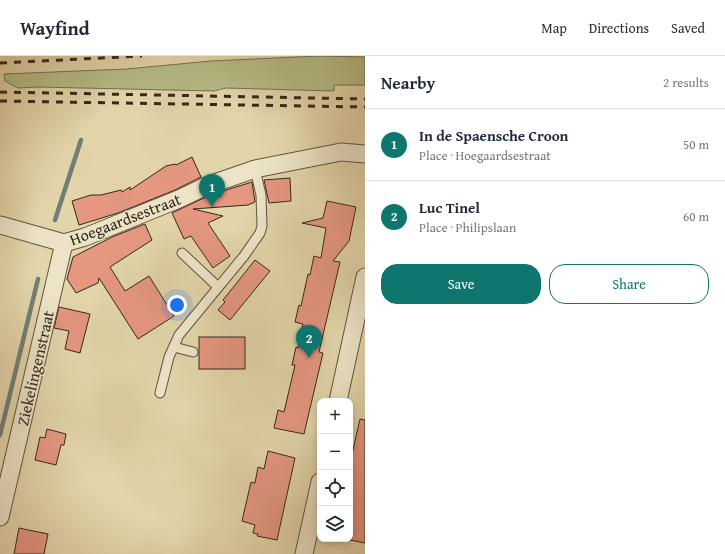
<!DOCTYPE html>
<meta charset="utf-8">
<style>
:root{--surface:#fff;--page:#f2f2f3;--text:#1f2937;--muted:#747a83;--line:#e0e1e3;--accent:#0f766e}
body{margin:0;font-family:"Gentium Book Plus",serif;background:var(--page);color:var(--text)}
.controls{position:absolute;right:12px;bottom:12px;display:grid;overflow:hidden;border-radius:8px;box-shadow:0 2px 6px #0003}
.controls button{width:36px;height:36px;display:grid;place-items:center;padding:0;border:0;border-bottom:1px solid var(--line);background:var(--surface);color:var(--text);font:20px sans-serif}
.you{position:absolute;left:177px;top:249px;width:14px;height:14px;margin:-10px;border:3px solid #fff;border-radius:50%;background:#1a73e8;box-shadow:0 0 0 6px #1a73e833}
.badge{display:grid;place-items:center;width:26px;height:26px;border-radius:50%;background:var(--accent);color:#fff;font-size:13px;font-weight:700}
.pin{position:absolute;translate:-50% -33px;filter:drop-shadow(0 1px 2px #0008)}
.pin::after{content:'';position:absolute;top:21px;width:14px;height:12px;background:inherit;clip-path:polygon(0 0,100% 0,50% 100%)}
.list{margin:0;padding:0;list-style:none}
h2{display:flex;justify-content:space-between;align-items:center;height:52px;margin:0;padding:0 16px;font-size:17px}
h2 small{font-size:13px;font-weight:400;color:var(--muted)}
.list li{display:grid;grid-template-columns:26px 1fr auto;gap:12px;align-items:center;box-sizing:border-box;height:72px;padding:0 16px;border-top:1px solid var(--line)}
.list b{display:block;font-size:15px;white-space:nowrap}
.list p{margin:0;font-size:13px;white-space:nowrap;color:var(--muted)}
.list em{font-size:13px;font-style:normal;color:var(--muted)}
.actions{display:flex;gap:8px;padding:12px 16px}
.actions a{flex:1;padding:9px 0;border:1px solid var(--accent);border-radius:16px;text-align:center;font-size:14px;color:var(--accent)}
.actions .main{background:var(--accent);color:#fff}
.icon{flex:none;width:22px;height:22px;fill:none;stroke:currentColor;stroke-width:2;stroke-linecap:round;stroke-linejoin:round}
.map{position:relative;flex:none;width:365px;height:498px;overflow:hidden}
header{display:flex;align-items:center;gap:24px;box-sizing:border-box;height:56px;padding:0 20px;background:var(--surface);border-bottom:1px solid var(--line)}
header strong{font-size:19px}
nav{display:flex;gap:22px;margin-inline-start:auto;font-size:14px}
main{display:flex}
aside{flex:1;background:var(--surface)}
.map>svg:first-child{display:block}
.green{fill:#b6bc86;stroke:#747250}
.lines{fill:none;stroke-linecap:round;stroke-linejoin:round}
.stream{stroke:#717e77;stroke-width:4.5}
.building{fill:#e59780;stroke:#33291b}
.service-casing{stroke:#5f543f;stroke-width:11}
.minor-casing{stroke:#5f543f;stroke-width:19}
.service{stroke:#ede4c8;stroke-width:9}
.minor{stroke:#ede4c8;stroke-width:17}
.rail{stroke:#33291b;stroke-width:3;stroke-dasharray:7 7;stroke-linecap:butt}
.labels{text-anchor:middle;stroke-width:3;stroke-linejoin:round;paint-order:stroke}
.street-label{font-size:16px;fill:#33291b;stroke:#ede4c8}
</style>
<header>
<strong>Wayfind</strong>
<nav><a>Map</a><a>Directions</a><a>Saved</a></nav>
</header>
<main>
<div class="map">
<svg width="365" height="498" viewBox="0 0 365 498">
<rect width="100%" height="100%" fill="#e3d5aa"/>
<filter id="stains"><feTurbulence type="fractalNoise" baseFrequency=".005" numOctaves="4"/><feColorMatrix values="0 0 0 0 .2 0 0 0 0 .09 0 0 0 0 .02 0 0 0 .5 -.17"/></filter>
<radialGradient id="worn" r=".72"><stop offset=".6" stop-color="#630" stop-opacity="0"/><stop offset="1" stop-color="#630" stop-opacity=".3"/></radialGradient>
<polygon class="green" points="320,0 365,1 365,29 334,29 334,35 226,32 214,35 38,31 18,32 5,25 4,18 126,13 211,5"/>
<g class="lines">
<g class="stream">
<polyline points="55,164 81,84"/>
<polyline points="0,379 38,223"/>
</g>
</g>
<g class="building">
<polygon points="192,101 201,121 175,134 118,157 79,169 72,145 91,139 101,139 121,134 122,136 130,131 130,134 166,110 175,108 176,109"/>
<polygon points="290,122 291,145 269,147 264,124"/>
<polygon points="252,126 255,146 248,149 193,153 223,160 208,167 230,200 213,212 191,180 184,183 172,157 210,139"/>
<polygon points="327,145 356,151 349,185 333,205 340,206 319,296 323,297 304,378 274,372 278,354 284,356 295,309 292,309 296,291 298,292 303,268 295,266 299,249 301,250 308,218 310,219 314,200 321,202 326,172 302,167 323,162"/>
<polygon points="145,168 152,184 110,211 125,235 149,220 174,260 138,283 99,222 98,227 76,237 67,223 73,201 112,181"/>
<polygon points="255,204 270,215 230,264 218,254 225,246 223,244"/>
<polygon points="59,251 90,258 80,297 65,293 69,275 54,272"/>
<rect x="199" y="281" width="46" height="32"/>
<polygon points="360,363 365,364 365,487 350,484 350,407"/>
<polygon points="47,373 66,378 64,389 61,389 56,409 35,404 40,381 45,382"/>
<polygon points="268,395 295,402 277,484 257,480 258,478 253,477 255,469 242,465 251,426 255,427 258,411 264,413"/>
<polygon points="19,472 48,478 44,498 14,498"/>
</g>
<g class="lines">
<g class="service-casing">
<g id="service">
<polyline points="182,197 218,231"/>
<polyline points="174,291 193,296"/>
<polyline points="160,337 169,301 179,279 244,200 260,177 262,170 261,139 255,113"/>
</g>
</g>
<g class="minor-casing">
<g id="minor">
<polyline points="0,169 64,187 85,181 179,143 206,130 255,113 341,96 365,98"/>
<polyline points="338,345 365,221"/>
<polyline points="0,461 64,187"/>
<polyline points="304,498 320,426"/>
</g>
</g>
<use href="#service" class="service"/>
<use href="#minor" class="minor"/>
<g class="rail">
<polyline points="0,7 142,0"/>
<polyline points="0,36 365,43"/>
<polyline points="0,45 365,51"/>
</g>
</g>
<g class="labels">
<g class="street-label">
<text transform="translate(125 163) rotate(-21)" y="6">Hoegaardsestraat</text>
<text transform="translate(35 312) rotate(-77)" y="6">Ziekelingenstraat</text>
</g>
</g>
<rect width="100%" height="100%" filter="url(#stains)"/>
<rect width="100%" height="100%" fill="url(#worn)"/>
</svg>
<div class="controls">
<button>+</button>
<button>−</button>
<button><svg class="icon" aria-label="locate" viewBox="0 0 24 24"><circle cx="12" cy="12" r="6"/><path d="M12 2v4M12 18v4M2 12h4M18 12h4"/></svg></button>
<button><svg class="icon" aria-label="layers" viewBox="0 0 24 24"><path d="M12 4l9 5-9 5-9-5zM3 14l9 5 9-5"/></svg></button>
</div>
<div class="you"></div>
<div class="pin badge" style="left:212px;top:151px">1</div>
<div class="pin badge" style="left:309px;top:302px">2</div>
</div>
<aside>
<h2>Nearby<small>2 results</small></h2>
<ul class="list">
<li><span class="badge">1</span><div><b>In de Spaensche Croon</b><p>Place · Hoegaardsestraat</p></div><em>50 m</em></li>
<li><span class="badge">2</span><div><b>Luc Tinel</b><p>Place · Philipslaan</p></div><em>60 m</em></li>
</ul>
<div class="actions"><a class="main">Save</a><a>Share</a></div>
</aside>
</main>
